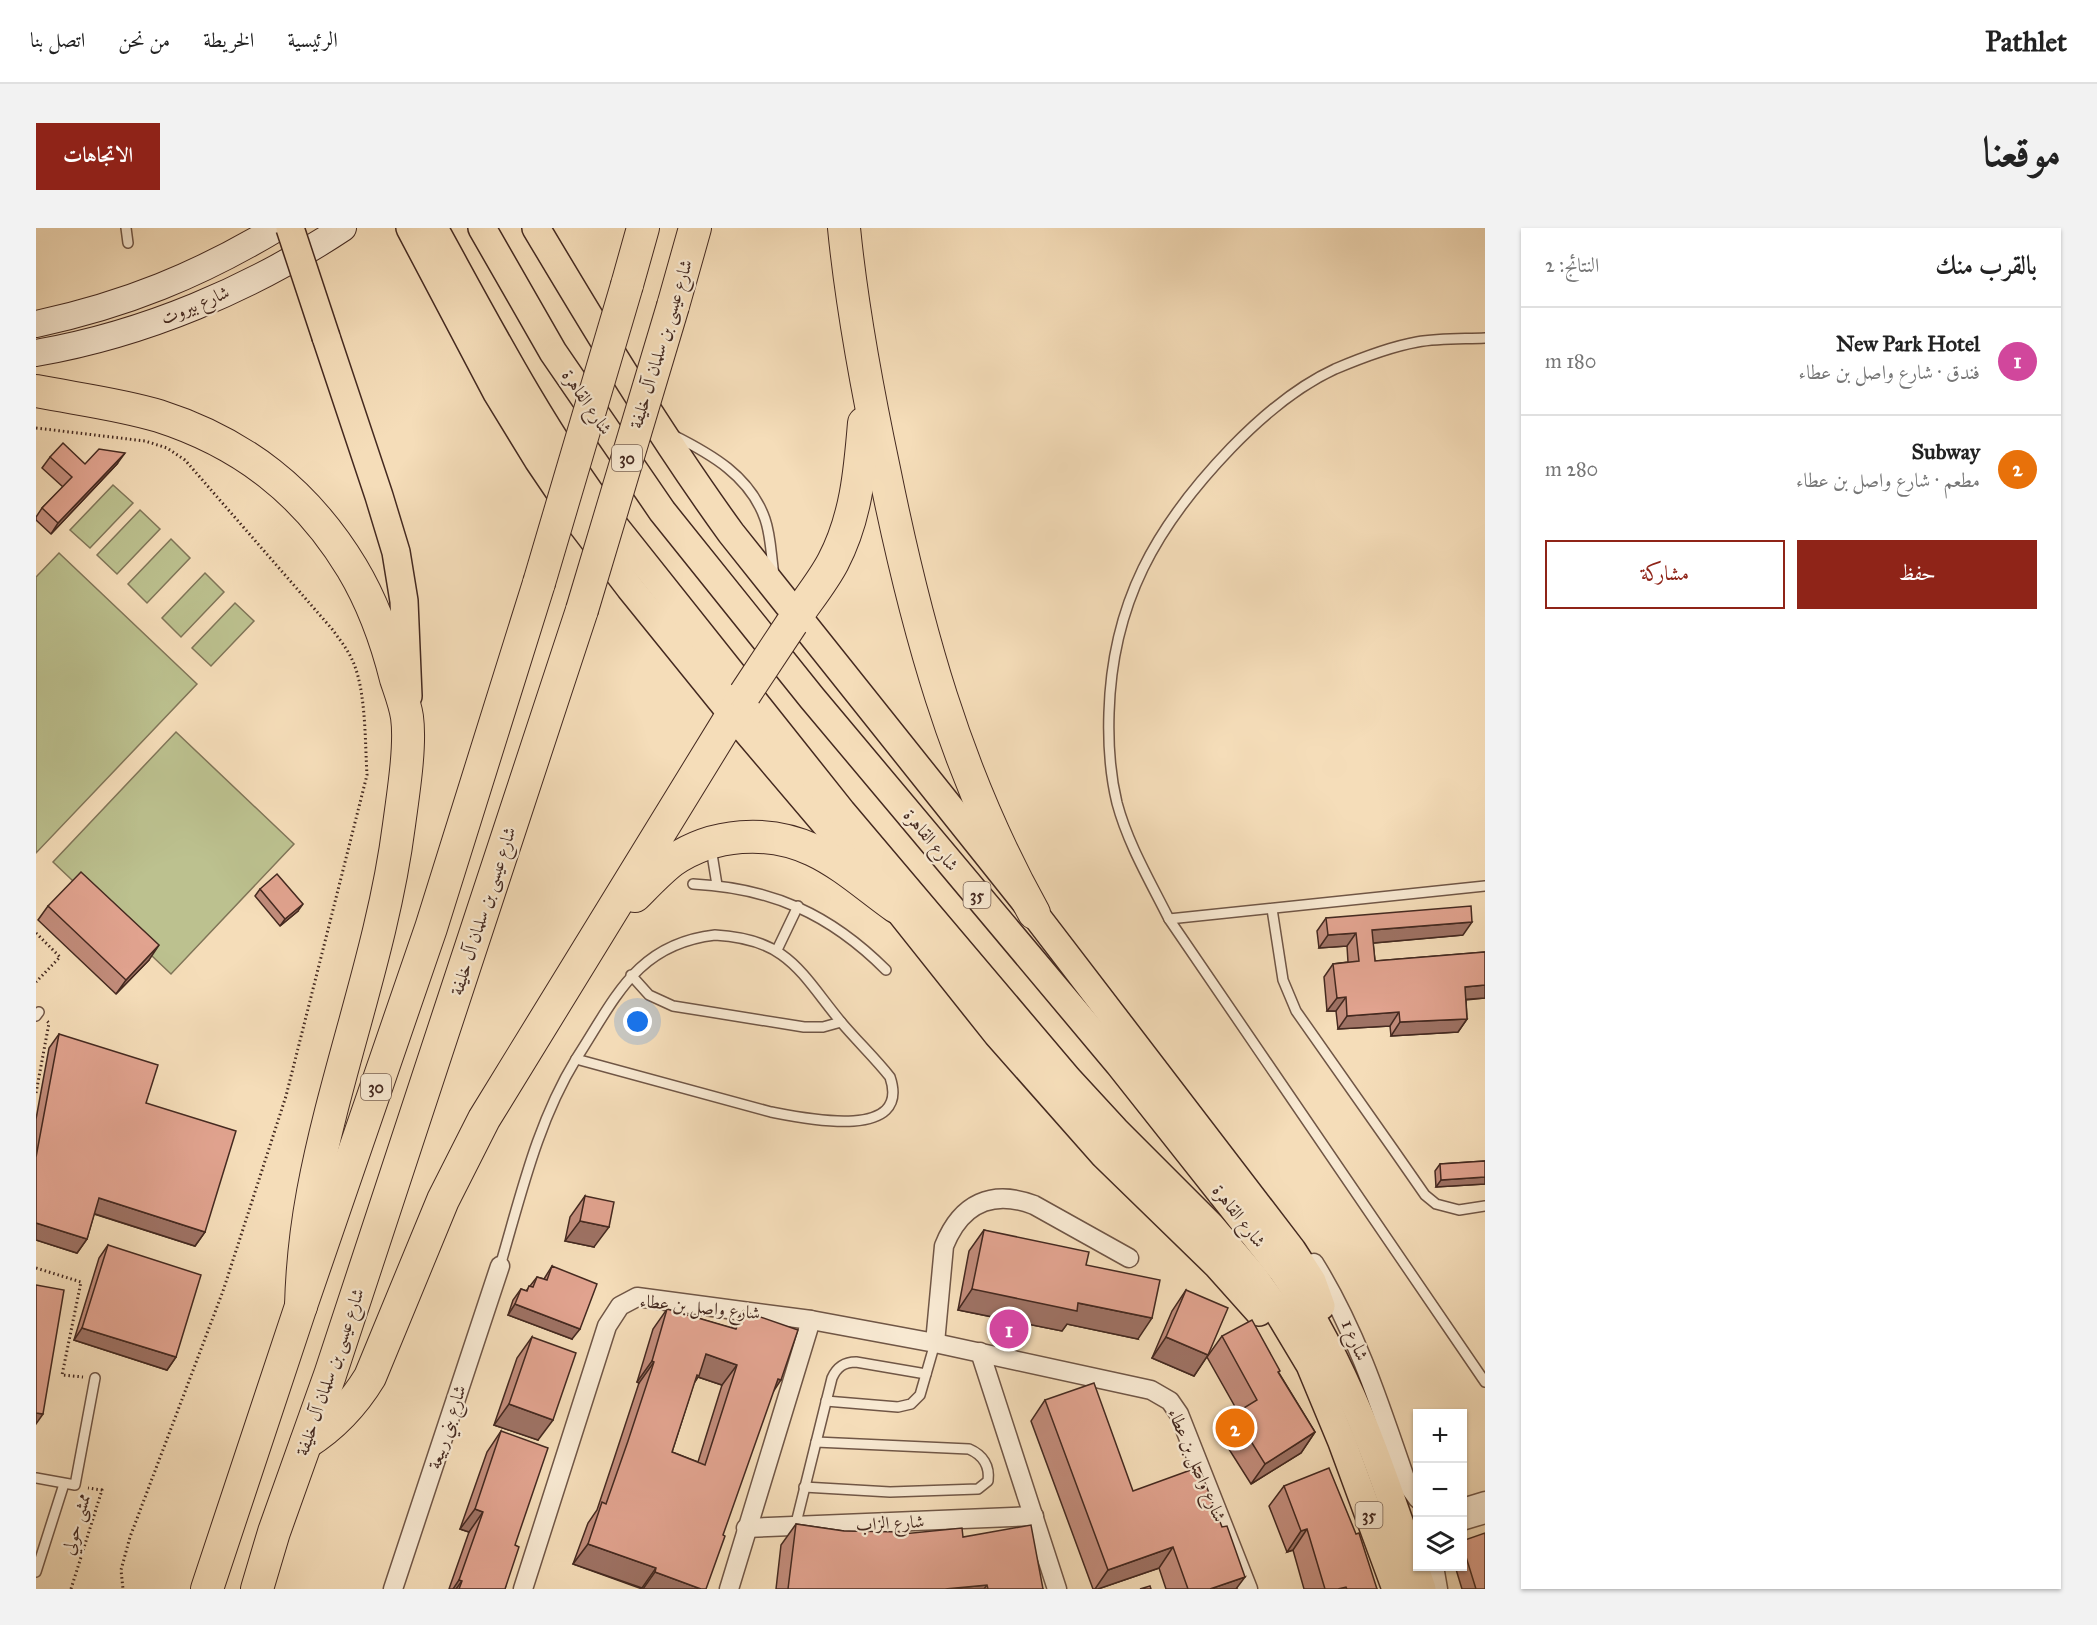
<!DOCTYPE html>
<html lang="ar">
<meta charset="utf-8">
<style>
:root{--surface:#fff;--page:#f2f2f2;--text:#222;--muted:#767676;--line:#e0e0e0;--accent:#8f2418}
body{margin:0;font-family:"IM FELL Great Primer",Amiri,serif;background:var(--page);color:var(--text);direction:rtl}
.controls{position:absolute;right:18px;bottom:18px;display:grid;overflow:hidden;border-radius:0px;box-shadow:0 2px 4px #0004}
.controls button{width:54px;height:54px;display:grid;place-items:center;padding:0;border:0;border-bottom:2px solid var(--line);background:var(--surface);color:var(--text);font:30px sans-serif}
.you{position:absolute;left:602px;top:794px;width:21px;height:21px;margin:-15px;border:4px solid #fff;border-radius:50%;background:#1a73e8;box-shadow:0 0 0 9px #1a73e833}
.badge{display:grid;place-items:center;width:39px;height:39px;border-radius:50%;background:var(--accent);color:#fff;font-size:20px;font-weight:700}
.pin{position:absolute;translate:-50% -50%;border:3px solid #fff;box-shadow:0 2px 6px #0006}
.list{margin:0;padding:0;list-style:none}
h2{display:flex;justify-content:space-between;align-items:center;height:78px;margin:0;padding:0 24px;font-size:26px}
h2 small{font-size:20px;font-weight:400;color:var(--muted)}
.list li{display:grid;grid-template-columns:39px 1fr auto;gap:18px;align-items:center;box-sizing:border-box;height:108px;padding:0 24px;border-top:2px solid var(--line)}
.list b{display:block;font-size:22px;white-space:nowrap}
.list p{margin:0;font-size:20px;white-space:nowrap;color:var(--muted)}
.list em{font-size:20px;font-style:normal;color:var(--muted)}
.actions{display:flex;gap:12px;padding:18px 24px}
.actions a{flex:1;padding:14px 0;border:2px solid var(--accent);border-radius:0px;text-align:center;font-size:21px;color:var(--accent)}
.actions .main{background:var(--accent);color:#fff}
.icon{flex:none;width:33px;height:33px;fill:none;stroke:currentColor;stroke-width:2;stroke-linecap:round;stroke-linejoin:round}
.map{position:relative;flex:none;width:1449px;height:1361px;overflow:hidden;direction:ltr;border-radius:0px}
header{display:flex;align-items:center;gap:36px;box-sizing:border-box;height:84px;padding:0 30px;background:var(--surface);border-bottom:2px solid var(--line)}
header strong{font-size:28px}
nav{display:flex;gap:33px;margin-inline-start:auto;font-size:21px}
.intro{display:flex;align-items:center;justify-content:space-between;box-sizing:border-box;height:144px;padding:0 36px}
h1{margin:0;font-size:42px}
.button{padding:15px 27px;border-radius:0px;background:var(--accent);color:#fff;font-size:21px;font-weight:700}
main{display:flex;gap:36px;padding:0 36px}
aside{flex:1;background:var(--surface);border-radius:0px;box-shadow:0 2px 4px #0004}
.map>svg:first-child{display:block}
.green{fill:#bcc18f;stroke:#807558;stroke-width:1.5}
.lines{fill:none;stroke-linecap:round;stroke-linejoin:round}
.service-casing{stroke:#705646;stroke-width:12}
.minor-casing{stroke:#705646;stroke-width:21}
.secondary-casing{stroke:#442920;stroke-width:28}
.primary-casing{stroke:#442920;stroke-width:30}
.motorway-casing{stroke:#442920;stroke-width:34}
.path{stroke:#442920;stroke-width:3;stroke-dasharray:1.5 3;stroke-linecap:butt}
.service{stroke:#f8e9d2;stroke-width:9}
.minor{stroke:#f8e9d2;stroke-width:18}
.secondary{stroke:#f8e9d2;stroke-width:26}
.primary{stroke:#f5ddb9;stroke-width:27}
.motorway{stroke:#f5ddb9;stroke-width:32}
.primary-bridge-casing{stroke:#442920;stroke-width:30;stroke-linecap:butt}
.motorway-bridge-casing{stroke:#442920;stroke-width:34;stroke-linecap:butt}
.primary-bridge{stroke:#f5ddb9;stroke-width:27}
.motorway-bridge{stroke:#f5ddb9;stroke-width:32}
.wall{fill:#c28c7b;stroke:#442920;stroke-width:1.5;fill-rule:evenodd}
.shaded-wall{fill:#9e7264;stroke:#442920;stroke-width:1.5}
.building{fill:#e1a38f;stroke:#442920;stroke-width:1.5;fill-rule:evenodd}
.labels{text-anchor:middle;stroke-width:4.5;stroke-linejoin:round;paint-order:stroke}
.shield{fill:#f8e9d2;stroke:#7a6355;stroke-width:1.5}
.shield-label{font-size:16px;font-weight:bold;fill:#442920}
.street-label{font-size:18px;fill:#442920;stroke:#f8e9d2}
</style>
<header>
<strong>Pathlet</strong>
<nav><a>الرئيسية</a><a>الخريطة</a><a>من نحن</a><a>اتصل بنا</a></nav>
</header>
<div class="intro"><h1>موقعنا</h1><a class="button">الاتجاهات</a></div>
<main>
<aside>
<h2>بالقرب منك<small>النتائج: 2</small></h2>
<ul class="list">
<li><span class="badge" style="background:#d1479c">1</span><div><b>New Park Hotel</b><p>فندق · شارع واصل بن عطاء</p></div><em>180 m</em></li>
<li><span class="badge" style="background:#e8710a">2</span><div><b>Subway</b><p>مطعم · شارع واصل بن عطاء</p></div><em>280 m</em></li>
</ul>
<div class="actions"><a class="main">حفظ</a><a>مشاركة</a></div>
</aside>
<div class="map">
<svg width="1449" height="1361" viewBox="0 0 1449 1361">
<rect width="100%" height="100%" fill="#f5ddb9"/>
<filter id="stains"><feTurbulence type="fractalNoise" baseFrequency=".00333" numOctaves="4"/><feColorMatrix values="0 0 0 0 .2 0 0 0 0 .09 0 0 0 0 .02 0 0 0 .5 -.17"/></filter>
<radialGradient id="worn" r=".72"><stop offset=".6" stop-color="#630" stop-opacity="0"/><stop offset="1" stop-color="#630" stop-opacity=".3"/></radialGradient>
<g class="green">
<polygon points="77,257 97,275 54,320 34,302"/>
<polygon points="104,282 124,301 81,346 61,327"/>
<polygon points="135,311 154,330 111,375 92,356"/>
<polygon points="23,325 161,456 0,625 0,349"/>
<polygon points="169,345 188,364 145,409 126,390"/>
<polygon points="199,375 218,393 175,438 156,420"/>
<polygon points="140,504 258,616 135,746 17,634"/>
</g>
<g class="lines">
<g class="service-casing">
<g id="service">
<polyline points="90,0 92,15"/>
<path d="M 1449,110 C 1427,111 1403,110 1381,114 C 1353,119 1325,130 1299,141 C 1260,159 1225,189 1195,220 C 1120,298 1076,375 1073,485 C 1072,515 1074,546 1081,575 C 1092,616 1114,653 1133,691 L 1449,1154"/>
<path d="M 637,207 C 675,226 714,248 729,291 C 735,308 735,328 738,347"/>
<polyline points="675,620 681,657"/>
<path d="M 657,656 C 736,660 794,686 850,742"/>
<polyline points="1236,681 1247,752 1260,783 1357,921 1389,967 1400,976 1423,982 1449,978"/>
<polyline points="1133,691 1449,658"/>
<path d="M 679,707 C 752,711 764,744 805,794 C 821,813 839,830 854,849 C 876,914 766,890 735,884 L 540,831 C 579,771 600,716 679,707 Z"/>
<polyline points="741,722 762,678"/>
<polyline points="595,747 613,767 637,778 768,799 787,799 805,794"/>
<polyline points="0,788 3,784"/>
<path d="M 464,1038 C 485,967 501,895 540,831"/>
<polyline points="790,1173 862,1179 875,1176 884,1167 899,1115"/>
<polyline points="0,1250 39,1257 59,1150"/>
<path d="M 768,1259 L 854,1264 L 942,1261 L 952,1253 C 954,1238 947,1227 933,1221 L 780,1214"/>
<path d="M 759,1299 L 796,1150 C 801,1139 808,1134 820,1134 L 890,1146"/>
<polyline points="0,1344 28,1256"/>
</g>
</g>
<g class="minor-casing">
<g id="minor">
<path d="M 1278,1035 C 1321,1104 1345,1180 1371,1256 L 1382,1271"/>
<path d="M 899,1115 L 908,1018 C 925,975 956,961 998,977 L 1093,1030"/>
<polyline points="944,1124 1021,1361"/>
<polyline points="1426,1280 1449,1273"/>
<polyline points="1426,1293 1449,1286"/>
<polyline points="710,1300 998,1288"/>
<polyline points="1398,1338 1402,1361"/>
<polyline points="357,1361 464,1038"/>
<polyline points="487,1361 571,1098 584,1078 601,1069 775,1092 899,1115 1115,1162 1134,1173 1143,1186 1212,1361"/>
<polyline points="693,1361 775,1092"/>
</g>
</g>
<g class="secondary-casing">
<g id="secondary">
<path d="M 0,96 C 89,77 163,47 241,0"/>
<path d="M 0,125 C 109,106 215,61 307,0"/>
</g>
</g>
<g class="primary-casing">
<g id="primary">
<polyline points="374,0 461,165 502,232 546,297 594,360 696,486 860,679 961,806 1068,927 1181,1037 1223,1084"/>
<path d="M 398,0 C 453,100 505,200 573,291 L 806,584 L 1032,851 L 1079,902 L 1174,997 L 1218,1049 L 1238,1077 L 1274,1137 L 1306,1214 L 1360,1361"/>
<path d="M 446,0 L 517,124 L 626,283 L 776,470 L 1083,836 L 1246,1042 C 1313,1138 1349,1251 1386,1361"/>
<path d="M 500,0 C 562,104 624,207 695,305 L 998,685 L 1256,1022 L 1276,1053 L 1285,1078"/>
<polyline points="290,109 343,268 360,324 368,373 372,468"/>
</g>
</g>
<g class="motorway-casing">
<g id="motorway">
<path d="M 808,0 C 816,81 831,161 848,241 C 880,399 919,543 998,685"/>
<polyline points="591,57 607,0"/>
<polyline points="637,78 659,0"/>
<path d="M 0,163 C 41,171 83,176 123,188 C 207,215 270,264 316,340 C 337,375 350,411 360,451 C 364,463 369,476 371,489 C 375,518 367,567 363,597 C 347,722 300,841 277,964 C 270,1002 266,1039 265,1078"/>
<path d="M 756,395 C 769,375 786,355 797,334 C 820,290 824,244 828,195"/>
<path d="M 599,668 C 611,656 623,643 636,633 C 677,605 732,601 777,622 C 807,636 833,660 860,679"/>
<path d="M 270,1215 C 297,1198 317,1177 334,1149 L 407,972 L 448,891 L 709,466"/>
<polyline points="171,1361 265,1078 395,700 503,355"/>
<polyline points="221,1361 238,1304 294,1147 546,382"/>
</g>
</g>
<g class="path">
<path d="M 0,200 L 109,213 L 131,220 L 149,232 L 296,401 C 304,412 313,423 318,436 C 330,466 329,514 331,547 L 250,868 L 187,1063 L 94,1309 L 85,1342 L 87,1361"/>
<polyline points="0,705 24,729 0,754"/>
<polyline points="0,865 13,795 11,793"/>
<polyline points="0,1040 45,1054 26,1147 47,1149"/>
<polyline points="35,1361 66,1262 52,1260"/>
</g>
<use href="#service" class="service"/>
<use href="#minor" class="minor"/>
<use href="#secondary" class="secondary"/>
<use href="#primary" class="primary"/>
<use href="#motorway" class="motorway"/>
<g class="primary-bridge-casing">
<polyline id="primary-bridge" points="254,0 290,109"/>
</g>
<g class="motorway-bridge-casing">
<g id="motorway-bridge">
<polyline points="503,355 591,57"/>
<polyline points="546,382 637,78"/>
<polyline points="709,466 756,395"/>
</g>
</g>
<use href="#primary-bridge" class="primary-bridge"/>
<use href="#motorway-bridge" class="motorway-bridge"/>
</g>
<g class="wall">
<polygon points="14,229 49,236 81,236 15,306 0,292 0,289 6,280 27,259 6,240"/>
<polygon points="224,661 262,683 244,698 219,668"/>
<polygon points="12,678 113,732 80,766 2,692"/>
<polygon points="1290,690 1427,707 1337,715 1339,733 1449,724 1449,770 1430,772 1431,791 1422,804 1355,808 1354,798 1302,801 1300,783 1291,783 1288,749 1297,736 1312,734 1311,718 1283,720 1281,703"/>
<polygon points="23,806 110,875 169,1004 159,1018 58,986 51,1011 41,1025 0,1012 0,891 13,820"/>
<polygon points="1449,933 1449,956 1400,959 1399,943 1404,936"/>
<polygon points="549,968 558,1019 529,1013 534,989"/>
<polygon points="948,1002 1050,1037 1102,1111 1031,1096 1026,1103 922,1082 933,1023"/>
<polygon points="72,1017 140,1129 131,1142 38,1112 63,1030"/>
<polygon points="516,1038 536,1111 472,1087 477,1072 485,1061 490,1063 501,1049 508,1051"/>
<polygon points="1150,1062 1172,1127 1158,1148 1116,1130 1136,1083"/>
<path d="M 631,1081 L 695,1100 L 707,1083 L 737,1163 L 665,1361 L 606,1361 L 537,1336 L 552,1295 L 561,1282 L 577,1234 L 603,1155 L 601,1154 L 617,1101 ZM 662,1149 L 686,1157 L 662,1234 L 636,1224 L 658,1155 Z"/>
<polygon points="1186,1108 1243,1145 1279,1204 1265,1225 1215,1256 1184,1207 1198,1186 1202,1184 1171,1129"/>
<polygon points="496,1109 502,1212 458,1197 481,1130"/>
<polygon points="1009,1172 1097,1263 1200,1361 1130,1361 1123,1340 1062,1361 1057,1361 995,1193"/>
<polygon points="465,1203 479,1317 469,1361 413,1361 433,1304 424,1301 451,1224"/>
<polygon points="1248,1258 1341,1361 1268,1361 1257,1322 1251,1324 1233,1278"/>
<polygon points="760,1296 808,1303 927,1309 1007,1361 740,1361 745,1317"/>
<polygon points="1426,1313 1449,1361 1426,1361 1419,1338 1426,1338"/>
</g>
<g class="shaded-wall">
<polygon points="89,225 81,236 15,306 22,295"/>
<polygon points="267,676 262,683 244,698 249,691"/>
<polygon points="1436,694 1427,707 1326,716 1336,702"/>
<polygon points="1320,705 1311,718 1283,720 1292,707"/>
<polygon points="123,717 113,732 80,766 90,752"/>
<polygon points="1449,757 1449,770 1420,772 1429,759"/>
<polygon points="1310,769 1300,783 1291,783 1301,770"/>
<polygon points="1363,784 1354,798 1302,801 1311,788"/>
<polygon points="1431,791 1422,804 1355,808 1364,794"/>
<polygon points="1449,949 1449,956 1400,959 1405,952"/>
<polygon points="63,970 169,1004 159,1018 53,984"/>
<polygon points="544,993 573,999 558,1019 529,1013"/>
<polygon points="0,995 51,1011 41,1025 0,1012"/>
<polygon points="936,1061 1042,1075 1116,1090 1102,1111 1031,1096 1026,1103 922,1082"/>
<polygon points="479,1076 544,1101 536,1111 472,1087"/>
<polygon points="46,1100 140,1129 131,1142 38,1112"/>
<polygon points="1130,1109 1172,1127 1158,1148 1116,1130"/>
<polygon points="670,1126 701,1137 686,1157 662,1149 649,1168"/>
<polygon points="616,1133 618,1134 603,1155 601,1154"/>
<polygon points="742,1151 745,1152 731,1173"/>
<polygon points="473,1176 517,1192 502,1212 458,1197"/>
<polygon points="0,1185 7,1186 0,1196"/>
<polygon points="1279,1204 1265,1225 1215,1256 1229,1236"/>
<polygon points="439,1281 447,1284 433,1304 424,1301"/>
<polygon points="1271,1301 1257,1322 1251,1324 1265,1303"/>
<polygon points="552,1316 620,1340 606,1360 537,1336"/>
<polygon points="1137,1319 1123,1340 1062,1361 1059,1361 1072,1342"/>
<polygon points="619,1344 665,1361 607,1361"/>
<polygon points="1209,1349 1200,1361 1174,1361"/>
<polygon points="423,1352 426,1353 420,1361 417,1361"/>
<polygon points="951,1357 948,1361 909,1361"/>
</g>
<g class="building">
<polygon points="27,215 49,236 63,221 89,225 22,295 6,280 36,249 14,229"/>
<polygon points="45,644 123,717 90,752 12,678"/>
<polygon points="241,646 267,676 249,691 224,661"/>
<polygon points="1435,678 1436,694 1336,702 1339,733 1449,724 1449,757 1429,759 1431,791 1364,794 1363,784 1311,788 1310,769 1301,770 1297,736 1323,733 1320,705 1292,707 1290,690"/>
<polygon points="23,806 122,837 110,875 200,903 169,1004 63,970 51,1011 0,995 0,929"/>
<polygon points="1449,933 1449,949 1405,952 1404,936"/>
<polygon points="549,968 578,974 573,999 544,993"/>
<polygon points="948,1002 1053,1024 1050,1037 1124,1052 1116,1090 1042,1075 1041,1083 936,1061"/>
<polygon points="72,1017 165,1047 140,1129 46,1100"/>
<polygon points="516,1038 561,1056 544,1101 479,1076 485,1061 491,1063 493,1058 497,1059 501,1049 511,1052"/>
<polygon points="0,1057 28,1062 7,1186 0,1185"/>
<polygon points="1150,1062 1192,1080 1172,1127 1130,1109"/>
<path d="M 631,1081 L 700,1101 L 707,1083 L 762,1102 L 745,1152 L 742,1151 L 687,1307 L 689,1308 L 670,1361 L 665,1361 L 619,1344 L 620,1340 L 552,1316 L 566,1274 L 570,1276 L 592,1213 L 618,1134 L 616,1133 ZM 670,1126 L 701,1137 L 669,1237 L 636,1224 L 661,1147 L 663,1148 Z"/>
<polygon points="1216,1092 1244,1143 1242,1144 1279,1204 1229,1236 1198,1186 1221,1172 1186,1108"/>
<polygon points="496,1109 540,1125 517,1192 473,1176"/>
<polygon points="1058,1155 1097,1263 1163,1239 1186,1299 1191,1298 1209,1349 1174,1361 1152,1361 1137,1319 1072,1342 1009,1172"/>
<polygon points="465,1203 512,1220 479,1317 483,1319 469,1361 423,1361 426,1353 423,1352 447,1284 439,1281"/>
<polygon points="1293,1240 1320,1306 1323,1305 1341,1361 1311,1361 1310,1359 1302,1361 1289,1361 1271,1301 1265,1303 1248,1258"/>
<polygon points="760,1296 808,1303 867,1304 867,1306 926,1300 927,1309 995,1297 1007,1361 952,1361 951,1357 909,1361 752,1361"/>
<polygon points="1449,1305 1449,1361 1440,1361 1426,1316 1426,1313"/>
<polygon points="1114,1358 1115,1361 1104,1361"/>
</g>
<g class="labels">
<g class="shield">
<rect x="576" y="217" width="30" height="26" rx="4.5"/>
<rect x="927.5" y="654" width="27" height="26" rx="4.5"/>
<rect x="325" y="846" width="30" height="26" rx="4.5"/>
<rect x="1319.5" y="1274" width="27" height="26" rx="4.5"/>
</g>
<g class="shield-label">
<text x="591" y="236">30</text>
<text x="941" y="673">35</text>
<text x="340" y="865">30</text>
<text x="1333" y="1293">35</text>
</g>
<g class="street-label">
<text transform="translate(159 77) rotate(-23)" y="6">شارع بيروت</text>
<text transform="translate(625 116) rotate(-73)" y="6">شارع عيسى بن سلمان آل خليفة</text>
<text transform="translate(551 174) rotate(56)" y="6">شارع القاهرة</text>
<text transform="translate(895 612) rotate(50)" y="6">شارع القاهرة</text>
<text transform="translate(447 683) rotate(-72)" y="6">شارع عيسى بن سلمان آل خليفة</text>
<text transform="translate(1203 988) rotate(52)" y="6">شارع القاهرة</text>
<text transform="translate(664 1079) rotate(6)" y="6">شارع واصل بن عطاء</text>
<text transform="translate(1319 1112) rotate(67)" y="6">شارع 1</text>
<text transform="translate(294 1144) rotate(-71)" y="6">شارع عيسى بن سلمان آل خليفة</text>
<text transform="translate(411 1199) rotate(-72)" y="6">شارع بني ربيعة</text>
<text transform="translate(1161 1237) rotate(67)" y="6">شارع واصل بن عطاء</text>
<text transform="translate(854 1295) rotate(-3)" y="6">شارع الزاب</text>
<text transform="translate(40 1296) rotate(-74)" y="6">ممشى حولي</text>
</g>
</g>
<rect width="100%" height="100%" filter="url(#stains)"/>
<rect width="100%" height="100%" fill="url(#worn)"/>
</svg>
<div class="controls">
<button>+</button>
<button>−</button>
<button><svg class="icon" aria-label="layers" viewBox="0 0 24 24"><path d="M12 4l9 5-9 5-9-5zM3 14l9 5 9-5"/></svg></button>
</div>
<div class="you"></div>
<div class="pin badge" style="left:973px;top:1101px;background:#d1479c">1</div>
<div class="pin badge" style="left:1199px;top:1200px;background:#e8710a">2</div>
</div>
</main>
